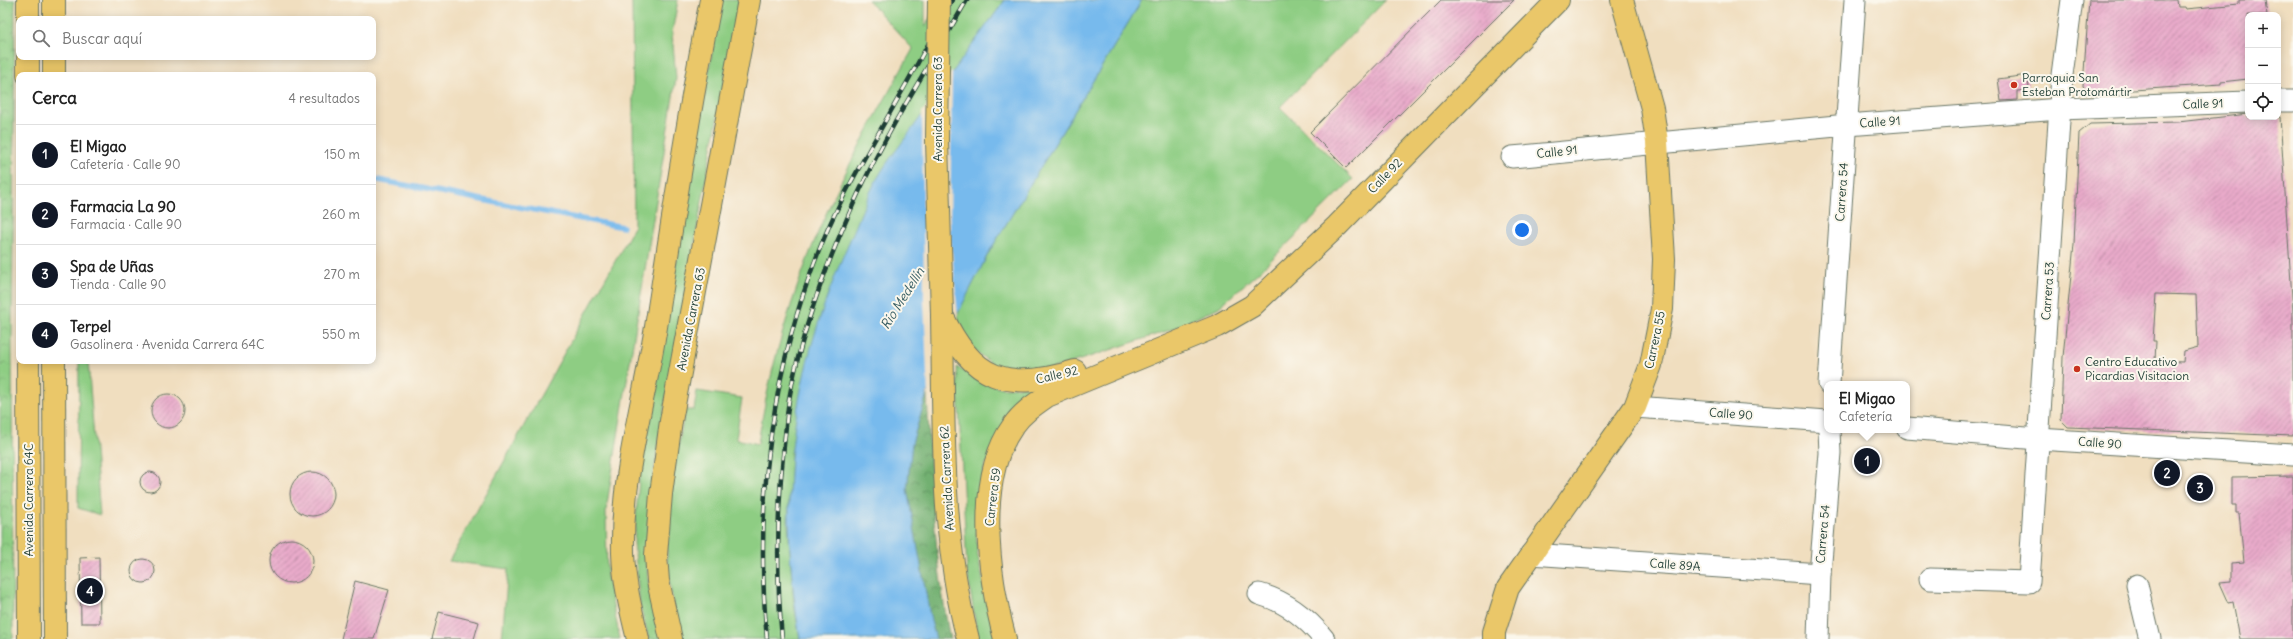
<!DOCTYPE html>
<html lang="es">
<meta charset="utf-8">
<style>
:root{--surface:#fff;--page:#f2f2f2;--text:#222;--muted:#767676;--line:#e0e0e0;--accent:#111827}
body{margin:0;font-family:Delius,sans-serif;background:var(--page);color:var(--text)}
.controls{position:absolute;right:12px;top:12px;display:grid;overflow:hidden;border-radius:8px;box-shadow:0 2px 10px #0003}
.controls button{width:36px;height:36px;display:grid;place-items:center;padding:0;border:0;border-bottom:1px solid var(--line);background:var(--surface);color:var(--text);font:20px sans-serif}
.you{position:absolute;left:1522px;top:230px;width:14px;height:14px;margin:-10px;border:3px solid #fff;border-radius:50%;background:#1a73e8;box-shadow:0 0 0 6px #1a73e833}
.badge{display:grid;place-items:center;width:26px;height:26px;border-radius:50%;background:var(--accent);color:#fff;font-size:13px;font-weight:700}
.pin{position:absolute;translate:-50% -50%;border:2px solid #fff;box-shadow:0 1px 4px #0006}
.popup{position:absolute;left:1824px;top:381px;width:86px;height:52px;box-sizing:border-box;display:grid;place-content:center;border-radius:8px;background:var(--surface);filter:drop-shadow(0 1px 3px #0005);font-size:13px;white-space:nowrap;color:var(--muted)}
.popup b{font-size:15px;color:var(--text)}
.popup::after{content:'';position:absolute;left:50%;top:100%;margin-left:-8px;border:8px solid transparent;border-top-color:var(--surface)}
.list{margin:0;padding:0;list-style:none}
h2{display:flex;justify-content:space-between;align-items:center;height:52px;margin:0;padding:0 16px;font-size:17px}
h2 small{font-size:13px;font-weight:400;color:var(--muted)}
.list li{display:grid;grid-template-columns:26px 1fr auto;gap:12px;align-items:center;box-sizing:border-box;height:60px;padding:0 16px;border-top:1px solid var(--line)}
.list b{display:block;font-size:15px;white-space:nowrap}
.list p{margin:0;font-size:13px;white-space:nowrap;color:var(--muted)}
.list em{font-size:13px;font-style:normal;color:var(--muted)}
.icon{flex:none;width:22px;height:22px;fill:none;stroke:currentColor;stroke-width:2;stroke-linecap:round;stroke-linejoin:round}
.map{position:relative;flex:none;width:2293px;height:639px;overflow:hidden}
.search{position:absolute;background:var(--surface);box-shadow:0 2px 10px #0003;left:16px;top:16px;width:360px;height:44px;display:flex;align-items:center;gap:10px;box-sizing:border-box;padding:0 14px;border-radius:8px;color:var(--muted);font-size:15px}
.panel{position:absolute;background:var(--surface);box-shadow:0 2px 10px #0003;left:16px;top:72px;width:360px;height:292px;border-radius:8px}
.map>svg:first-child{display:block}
.grass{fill:#8ecd83;stroke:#56855c}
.forest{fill:url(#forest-crowns);stroke:#487652}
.park{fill:url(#park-crowns);stroke:#56855c}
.water{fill:#77baed;stroke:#4b7c90}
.pier{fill:#f0debf}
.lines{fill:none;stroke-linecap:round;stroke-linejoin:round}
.stream{stroke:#77baed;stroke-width:5.5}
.building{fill:url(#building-hatch);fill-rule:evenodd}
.minor-casing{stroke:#687565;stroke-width:23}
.major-casing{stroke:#687565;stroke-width:24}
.highway-casing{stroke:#687565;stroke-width:24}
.minor{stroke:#fff;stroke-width:21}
.major{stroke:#eac769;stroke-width:22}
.highway{stroke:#eac769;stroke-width:22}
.rail-casing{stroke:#1f3d34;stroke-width:4.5}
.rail{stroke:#fbf7ec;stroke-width:3;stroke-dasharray:9;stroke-linecap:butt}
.highway-bridge-casing{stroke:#687565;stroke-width:24;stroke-linecap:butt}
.highway-bridge{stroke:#eac769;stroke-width:22}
.poi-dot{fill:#c8321e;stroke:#fbf7ec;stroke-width:1.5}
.labels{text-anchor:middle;stroke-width:4;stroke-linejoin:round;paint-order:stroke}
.poi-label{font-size:12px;fill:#1f3d34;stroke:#fbf7ec;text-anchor:start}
.street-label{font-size:12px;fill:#1f3d34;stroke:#fbf7ec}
.water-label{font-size:13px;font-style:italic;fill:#355c62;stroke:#fbf7ec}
</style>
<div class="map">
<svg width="2293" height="639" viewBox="0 0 2293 639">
<defs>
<pattern id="forest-crowns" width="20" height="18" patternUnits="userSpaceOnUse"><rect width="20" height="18" fill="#72b071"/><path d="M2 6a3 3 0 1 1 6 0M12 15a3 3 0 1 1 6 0" fill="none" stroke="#5d905e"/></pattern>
<pattern id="park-crowns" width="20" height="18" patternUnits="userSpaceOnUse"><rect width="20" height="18" fill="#8ecd83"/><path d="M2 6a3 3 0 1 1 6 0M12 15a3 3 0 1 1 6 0" fill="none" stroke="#73a86c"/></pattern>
<pattern id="building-hatch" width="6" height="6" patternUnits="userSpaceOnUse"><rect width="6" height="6" fill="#e9aaca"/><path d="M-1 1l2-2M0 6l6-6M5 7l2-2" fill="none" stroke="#bc8ca5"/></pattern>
</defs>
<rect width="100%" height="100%" fill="#fbf7ec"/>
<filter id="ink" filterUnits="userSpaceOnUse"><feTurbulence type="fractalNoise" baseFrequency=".025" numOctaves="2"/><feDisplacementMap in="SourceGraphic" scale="8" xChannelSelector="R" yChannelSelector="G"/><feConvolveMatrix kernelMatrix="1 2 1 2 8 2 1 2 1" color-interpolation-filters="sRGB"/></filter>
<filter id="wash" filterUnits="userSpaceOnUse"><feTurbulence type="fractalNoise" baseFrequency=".012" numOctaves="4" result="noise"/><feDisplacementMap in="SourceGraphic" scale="16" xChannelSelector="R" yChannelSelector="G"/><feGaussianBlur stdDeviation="0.9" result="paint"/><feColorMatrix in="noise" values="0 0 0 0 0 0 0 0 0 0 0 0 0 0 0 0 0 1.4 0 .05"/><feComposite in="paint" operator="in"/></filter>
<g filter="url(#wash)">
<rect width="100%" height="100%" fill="#f0debf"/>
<g class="grass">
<polygon points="632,0 678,0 672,33 676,78 606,510 607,576 620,639 502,639 508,569 449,561 634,227"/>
<path d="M 721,0 L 739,0 L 658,442 C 653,481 646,520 647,561 C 647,587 654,613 661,639 L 649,639 L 640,606 L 634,542 L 639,479 Z"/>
<path d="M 868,0 L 925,0 L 925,27 L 940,0 L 1005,0 L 877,180 L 791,452 L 788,524 L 794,603 L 800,639 L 680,639 C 672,603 665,565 667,528 C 669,488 678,449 685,410 L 694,410 L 697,391 L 742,398 L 736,439 L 758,444 C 769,369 792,293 822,223 C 848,163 881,106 913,49 Z"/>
<polygon points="1142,0 1386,0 1280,107 1353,179 1261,270 1219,307 1173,329 1068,364 1034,373 996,367 974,350 959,326 958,312 988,254"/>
<polygon points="79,361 88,361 100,515 78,508"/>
<polygon points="957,367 981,382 1003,388 1049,385 985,465 976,511 977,551 995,638 978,639 967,570"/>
</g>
<path class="forest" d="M 927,394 C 931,478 934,556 950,639 L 936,639 L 931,621 L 907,489 L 912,443 Z"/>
<polygon class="park" points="0,0 15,0 12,335 13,639 0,639"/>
<path class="water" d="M 1005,0 L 1142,0 L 988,254 L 951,327 L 929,387 L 912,443 L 907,489 L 931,621 L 936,639 L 800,639 C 776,493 790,375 850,240 C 859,220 866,198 877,179 C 888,159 904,141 917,122 C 946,81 975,41 1005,0 Z"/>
<polygon class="pier" points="952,70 950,230 958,317 928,399 924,300 922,112"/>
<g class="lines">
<polyline class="stream" points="373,179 623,227"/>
</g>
<g id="blocks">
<g class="building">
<polygon points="1441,0 1514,0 1346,168 1310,132"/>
<polygon points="2089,0 2177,0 2178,7 2185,7 2186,9 2239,4 2239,0 2265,0 2267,15 2248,15 2248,79 2221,82 2221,84 2090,93 2083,86"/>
<polygon points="2028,75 2029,90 2017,91 2017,100 2001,101 1998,79"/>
<path d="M 2248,114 L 2248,117 L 2280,117 L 2293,313 L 2293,436 L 2068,427 L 2061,420 L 2063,357 L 2074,244 L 2079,133 L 2090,124 L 2178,122 ZM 2156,294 L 2196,295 L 2198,347 L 2184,351 L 2183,362 L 2155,361 L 2156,341 L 2153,341 Z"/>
<circle cx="168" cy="411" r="17"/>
<circle cx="312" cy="494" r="22"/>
<circle cx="150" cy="482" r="10"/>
<polygon points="2293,476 2293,639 2240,639 2233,602 2228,603 2219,583 2231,582 2231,563 2244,562 2239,513 2236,513 2236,505 2232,505 2232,477"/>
<circle cx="291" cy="561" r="22"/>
<polygon points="99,557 100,623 81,623 80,558"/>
<circle cx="143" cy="571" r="12"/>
<polygon points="355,581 389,590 374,639 341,639"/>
<polygon points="439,612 479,622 474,639 432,639"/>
</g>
</g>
</g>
<g filter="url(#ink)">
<use href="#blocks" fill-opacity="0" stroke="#687565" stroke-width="1"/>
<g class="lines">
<g class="minor-casing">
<g id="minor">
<polyline points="2278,101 2293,101"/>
<polyline points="1512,157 1847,125 2060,109 2248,102"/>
<polyline points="1829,384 1855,0"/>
<polyline points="1635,407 1827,421"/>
<polyline points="1907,428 2038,439 2293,455"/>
<polyline points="1531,554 1820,574"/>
<polyline points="1930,579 2029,582 2062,75 2072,0"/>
<polyline points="2137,585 2150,639"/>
<path d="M 1259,594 C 1285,601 1307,618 1324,639"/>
<polyline points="1818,639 1820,574 1830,453 1829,430"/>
</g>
</g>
<g class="major-casing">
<g id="major">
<polyline points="28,0 28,19"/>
<polyline points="54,0 54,19"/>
<polyline points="28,57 28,75"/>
<polyline points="54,75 54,57"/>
<path d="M 942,315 C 972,380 1007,392 1075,371"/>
<polyline points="28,361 29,639"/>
<polyline points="54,361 55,639"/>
<path d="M 1005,639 C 989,579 974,480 1013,426 C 1022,413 1034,405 1047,396 L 1217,326 L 1252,306 L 1337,226 L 1558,0"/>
<polyline points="1494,639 1494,632 1508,588 1635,407 1651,365 1662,309 1664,259 1657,142 1652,108 1622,0"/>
</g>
</g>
<g class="highway-casing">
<g id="highway">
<path d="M 942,315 C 944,422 940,534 968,639"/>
<path d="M 638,639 C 631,611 624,582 623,553 C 621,476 644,402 656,327 C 673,218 689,109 711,0"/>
<polyline points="671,639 658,581 656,555 661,494 671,421 749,0"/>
</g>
</g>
<use href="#minor" class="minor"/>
<use href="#major" class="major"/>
<use href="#highway" class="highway"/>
<g class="rail-casing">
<g id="rail">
<path d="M 767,639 C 754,500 772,360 827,231 C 841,198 860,166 878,134 C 903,90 928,45 952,0"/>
<path d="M 782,639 C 776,573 777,510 784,445 C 786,428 787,410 790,394 C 803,325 829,257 858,194 C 889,127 930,64 967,0"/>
</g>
</g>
<use href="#rail" class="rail"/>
<g class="highway-bridge-casing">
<polyline id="highway-bridge" points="939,0 937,140 942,315"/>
</g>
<use href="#highway-bridge" class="highway-bridge"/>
</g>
</g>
<g class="poi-dot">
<circle cx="2014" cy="85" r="4"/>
<circle cx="2077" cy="369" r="4"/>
</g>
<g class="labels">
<g class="poi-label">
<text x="2022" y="82">Parroquia San<tspan x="2022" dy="14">Esteban Protomártir</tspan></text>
<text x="2085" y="366">Centro Educativo<tspan x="2085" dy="14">Picardias Visitacion</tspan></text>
</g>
<g class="street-label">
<text transform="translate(2203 104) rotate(-2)" y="4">Calle 91</text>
<text transform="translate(938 109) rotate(-90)" y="4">Avenida Carrera 63</text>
<text transform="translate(1880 122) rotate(-4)" y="4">Calle 91</text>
<text transform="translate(1557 152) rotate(-6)" y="4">Calle 91</text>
<text transform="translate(1385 176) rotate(-46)" y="4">Calle 92</text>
<text transform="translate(1842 192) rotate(-86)" y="4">Carrera 54</text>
<text transform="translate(2048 291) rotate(-86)" y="4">Carrera 53</text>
<text transform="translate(691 319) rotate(-79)" y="4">Avenida Carrera 63</text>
<text transform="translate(1655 340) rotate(-78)" y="4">Carrera 55</text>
<text transform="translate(1057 375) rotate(-13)" y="4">Calle 92</text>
<text transform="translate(1731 414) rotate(4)" y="4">Calle 90</text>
<text transform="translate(2100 443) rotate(4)" y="4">Calle 90</text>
<text transform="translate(947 478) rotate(-93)" y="4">Avenida Carrera 62</text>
<text transform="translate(993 497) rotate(-83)" y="4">Carrera 59</text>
<text transform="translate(29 500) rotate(-90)" y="4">Avenida Carrera 64C</text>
<text transform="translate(1823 534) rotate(-85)" y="4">Carrera 54</text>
<text transform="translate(1675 565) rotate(4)" y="4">Calle 89A</text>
</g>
<g class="water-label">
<text transform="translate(902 298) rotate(-58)" y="5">Río Medellín</text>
</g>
</g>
</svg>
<div class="controls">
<button>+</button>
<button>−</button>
<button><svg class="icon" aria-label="locate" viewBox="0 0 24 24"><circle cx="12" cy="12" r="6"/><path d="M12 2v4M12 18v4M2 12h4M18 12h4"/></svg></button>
</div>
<div class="you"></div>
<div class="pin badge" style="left:1867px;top:461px">1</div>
<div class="popup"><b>El Migao</b>Cafetería</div>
<div class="pin badge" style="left:2167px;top:473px">2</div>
<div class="pin badge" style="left:2200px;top:488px">3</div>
<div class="pin badge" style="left:90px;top:591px">4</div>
<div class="search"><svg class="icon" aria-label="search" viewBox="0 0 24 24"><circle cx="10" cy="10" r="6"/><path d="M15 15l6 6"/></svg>Buscar aquí</div>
<section class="panel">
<h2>Cerca<small>4 resultados</small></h2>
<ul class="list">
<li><span class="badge">1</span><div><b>El Migao</b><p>Cafetería · Calle 90</p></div><em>150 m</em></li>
<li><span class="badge">2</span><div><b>Farmacia La 90</b><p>Farmacia · Calle 90</p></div><em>260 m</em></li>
<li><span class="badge">3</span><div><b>Spa de Uñas</b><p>Tienda · Calle 90</p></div><em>270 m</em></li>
<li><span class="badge">4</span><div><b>Terpel</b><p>Gasolinera · Avenida Carrera 64C</p></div><em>550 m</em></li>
</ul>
</section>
</div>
